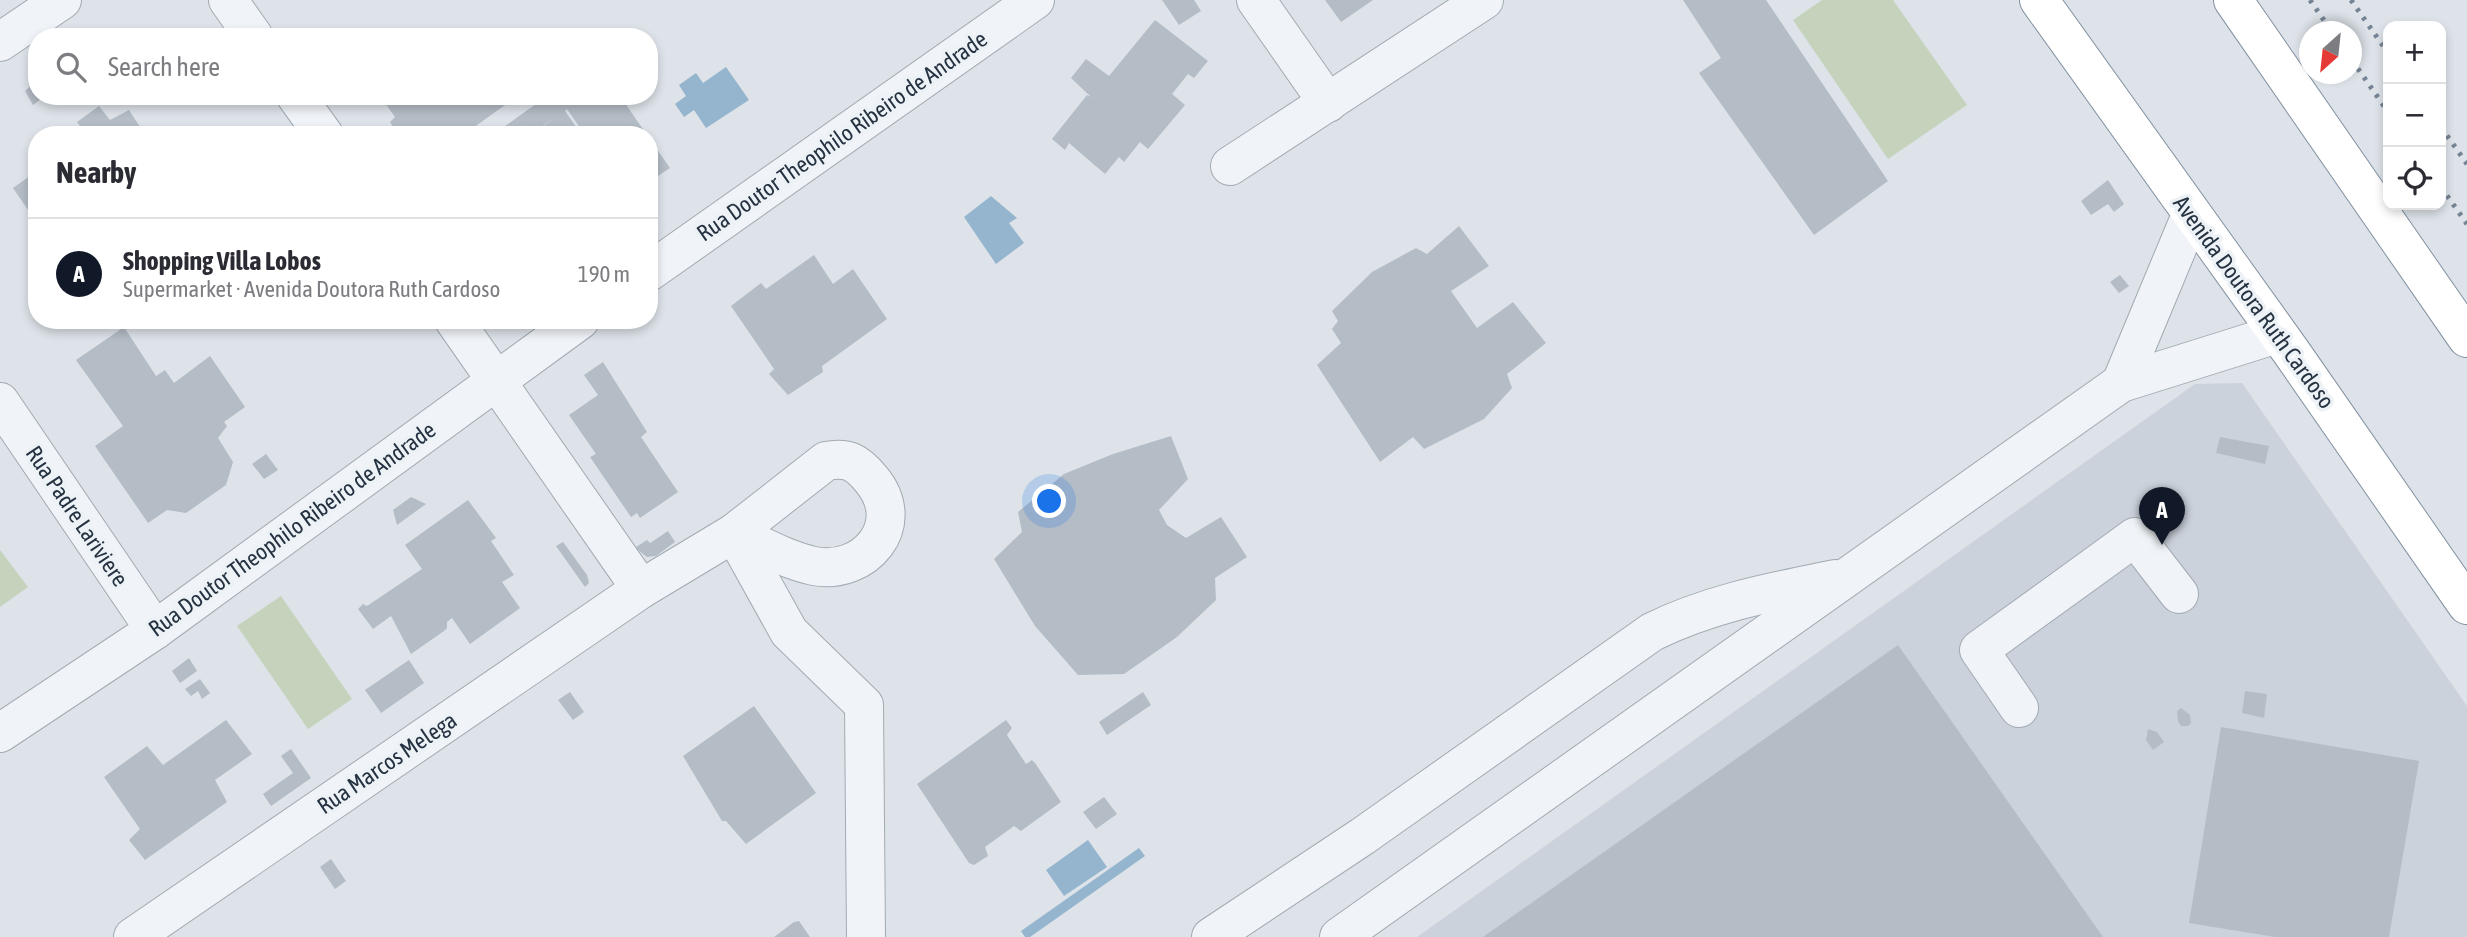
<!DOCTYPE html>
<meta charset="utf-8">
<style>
:root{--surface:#fff;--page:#f7f7f7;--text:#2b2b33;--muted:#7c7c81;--line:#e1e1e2;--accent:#111827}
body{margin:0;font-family:"Asap Condensed",sans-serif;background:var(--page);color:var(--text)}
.controls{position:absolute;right:21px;top:21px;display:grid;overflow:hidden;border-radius:14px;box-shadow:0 4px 10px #0003}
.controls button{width:63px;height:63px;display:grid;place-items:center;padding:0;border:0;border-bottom:2px solid var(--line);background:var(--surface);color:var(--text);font:35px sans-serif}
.compass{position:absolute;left:2299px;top:21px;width:63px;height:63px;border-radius:50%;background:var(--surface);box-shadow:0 4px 10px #0003;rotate:207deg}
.you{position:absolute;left:1050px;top:502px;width:24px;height:24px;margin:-18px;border:5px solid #fff;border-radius:50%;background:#1a73e8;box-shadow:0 0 0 10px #1a73e833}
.badge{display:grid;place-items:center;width:46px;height:46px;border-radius:50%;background:var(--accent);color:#fff;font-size:23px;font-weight:700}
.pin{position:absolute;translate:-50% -58px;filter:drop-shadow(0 2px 4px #0008)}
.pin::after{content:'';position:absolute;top:37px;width:24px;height:21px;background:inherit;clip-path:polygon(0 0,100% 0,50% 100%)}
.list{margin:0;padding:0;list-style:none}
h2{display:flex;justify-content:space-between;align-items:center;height:91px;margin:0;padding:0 28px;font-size:30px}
h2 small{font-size:23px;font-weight:400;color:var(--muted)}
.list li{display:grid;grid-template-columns:46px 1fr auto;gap:21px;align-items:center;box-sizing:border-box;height:112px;padding:0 28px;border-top:2px solid var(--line)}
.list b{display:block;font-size:26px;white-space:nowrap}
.list p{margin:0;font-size:23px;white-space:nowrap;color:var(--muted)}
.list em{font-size:23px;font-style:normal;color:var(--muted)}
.icon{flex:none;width:38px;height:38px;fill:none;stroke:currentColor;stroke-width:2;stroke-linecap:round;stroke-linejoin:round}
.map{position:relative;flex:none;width:2467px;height:937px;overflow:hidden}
.search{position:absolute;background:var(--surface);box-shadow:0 4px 10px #0003;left:28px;top:28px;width:630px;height:77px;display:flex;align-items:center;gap:18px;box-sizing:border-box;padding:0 24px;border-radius:28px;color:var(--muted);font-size:26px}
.panel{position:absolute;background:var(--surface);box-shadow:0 4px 10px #0003;left:28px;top:126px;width:630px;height:203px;border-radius:28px}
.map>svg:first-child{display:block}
.built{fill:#cbd2db}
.green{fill:#c5d3bd}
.water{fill:#94b5cd}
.building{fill:#b4bcc6}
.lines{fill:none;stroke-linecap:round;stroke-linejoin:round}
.minor-casing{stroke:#a2aab3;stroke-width:40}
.highway-casing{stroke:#8392a1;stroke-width:40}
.minor{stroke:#f0f3f7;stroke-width:38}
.highway{stroke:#fff;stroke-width:38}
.rail{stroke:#758494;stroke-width:5;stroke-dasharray:3.5 7;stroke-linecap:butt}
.labels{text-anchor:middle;stroke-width:7;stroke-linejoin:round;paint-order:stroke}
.street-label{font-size:23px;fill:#253241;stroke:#edf2f6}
</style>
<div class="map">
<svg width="2467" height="937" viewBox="0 0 2467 937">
<rect width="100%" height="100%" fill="#dde3e9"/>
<polygon class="built" points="2242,383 2467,706 2467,937 1417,937 2195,384"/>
<g class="green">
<polygon points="1822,0 1893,0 1967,105 1888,159 1793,20"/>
<polygon points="0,550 28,587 0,607"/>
<polygon points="281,596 352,699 308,729 237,626"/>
</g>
<g class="water">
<polygon points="726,67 749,100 706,128 694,110 684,117 675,104 686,96 679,85 696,73 703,83"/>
<polygon points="991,196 1017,218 1009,223 1024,243 996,264 964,217"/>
<polygon points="1088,840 1107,867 1064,896 1046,870"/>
<polygon points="1139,848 1145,856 1030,937 1025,937 1021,931"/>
</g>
<g class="building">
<polygon points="1162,0 1194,0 1201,11 1179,25"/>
<polygon points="1325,0 1373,0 1341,22"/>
<polygon points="1683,0 1766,0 1888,181 1814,235 1699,73 1721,58"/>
<polygon points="1155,20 1208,61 1194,78 1188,74 1172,94 1185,105 1148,149 1140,142 1124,162 1119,157 1105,174 1069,143 1065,150 1052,139 1087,95 1091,97 1071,78 1086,59 1109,76"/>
<polygon points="37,80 37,96 45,96 33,105 25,91"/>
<polygon points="380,96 504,96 508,103 463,135 398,135 390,122 395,117"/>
<polygon points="547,96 558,96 561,100 567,96 620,96 647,135 585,135 567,109 565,111 582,135 532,135 554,118 533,133 526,124 530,131 524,135 505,135 501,129"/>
<polygon points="99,106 110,120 129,110 142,130 135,135 87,135 77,122"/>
<polygon points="649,138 670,168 649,182"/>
<polygon points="37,171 37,223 13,188"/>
<polygon points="2108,180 2124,204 2114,212 2108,204 2091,215 2081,201"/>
<polygon points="1459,226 1489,266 1451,291 1477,328 1513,302 1546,343 1507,374 1512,388 1484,419 1424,449 1413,437 1380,462 1317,365 1341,343 1332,329 1338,321 1332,311 1372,272 1416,248 1427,254"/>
<polygon points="814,255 833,284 853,269 887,319 822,366 823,372 788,395 769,374 774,369 731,306 761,283 766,289"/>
<polygon points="2120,275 2129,286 2119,293 2110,282"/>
<polygon points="124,327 156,376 165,370 174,383 210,356 245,407 224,422 227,426 218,438 233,462 226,485 186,513 167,510 148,523 95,446 123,426 76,360"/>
<polygon points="603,362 647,432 641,437 678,492 640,518 637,513 631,517 590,457 596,454 569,415 598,395 584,375"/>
<polygon points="1171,436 1188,479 1159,510 1167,525 1186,538 1221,517 1247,557 1215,578 1216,600 1177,637 1124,674 1078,675 1035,626 994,559 1022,532 1018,512 1064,474 1113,454"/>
<polygon points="2220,437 2269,446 2265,464 2216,453"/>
<polygon points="266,454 278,470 264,479 252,464"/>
<polygon points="411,497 426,504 397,525 393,510"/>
<polygon points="468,500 496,538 491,541 514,575 502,582 520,608 470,644 452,618 447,622 447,628 444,631 411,654 391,616 373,629 358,609 363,604 367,606 422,569 405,545"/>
<polygon points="668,531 675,542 656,556 647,557 638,550 636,547 647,540 650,543"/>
<polygon points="563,542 587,575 589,583 585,587 556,546"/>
<polygon points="1898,645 2103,937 1483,937"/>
<polygon points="189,658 197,671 180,683 172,671"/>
<polygon points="409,660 424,683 381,713 365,690"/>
<polygon points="200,679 210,693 202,699 198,691 191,696 185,689"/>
<polygon points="2245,691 2267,694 2264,718 2242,713"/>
<polygon points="570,692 584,712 573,720 558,700"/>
<polygon points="1143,692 1151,705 1107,735 1099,722"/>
<polygon points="754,706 816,793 746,844 726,821 722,821 683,756"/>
<polygon points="2181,708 2190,715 2191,723 2188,726 2181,726 2178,721 2177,711"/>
<polygon points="226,720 252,754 215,780 227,802 145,860 129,840 140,829 104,777 147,746 163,765"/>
<polygon points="1006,720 1012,728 1007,735 1026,764 1032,760 1035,763 1061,802 1021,831 1014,826 985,847 988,856 974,865 969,863 917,784"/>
<polygon points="2221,727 2419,761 2389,937 2275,937 2189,923"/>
<polygon points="2148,729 2157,732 2164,742 2153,750 2146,740"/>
<polygon points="291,749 311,778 271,806 263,794 293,773 281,756"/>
<polygon points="1104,797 1117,814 1096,829 1083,812"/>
<polygon points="331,859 346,881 335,889 320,867"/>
<polygon points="799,921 810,937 774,937 794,922"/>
</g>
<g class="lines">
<g class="minor-casing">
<g id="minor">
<polyline points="228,0 254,37"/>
<polyline points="1256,0 1328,103"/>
<polyline points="0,42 62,0"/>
<polyline points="296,96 324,135"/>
<polyline points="1230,166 1484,0"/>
<polyline points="649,272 1035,0"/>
<polyline points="454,320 641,589"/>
<polyline points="2121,383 2191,215"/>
<polyline points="0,402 155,630"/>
<polyline points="734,533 789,632 864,705 866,937"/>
<polyline points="2019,708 1979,650 2135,537 2179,594"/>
<polyline points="0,733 155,630 580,320"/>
<path d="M 133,937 L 641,589 L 734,533 L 826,461 C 848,457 857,462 871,479 C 910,525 864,576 814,566 C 786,560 760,545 734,533"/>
<path d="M 1211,937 L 1363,836 L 1652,632 C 1711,603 1772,592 1835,579"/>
<polyline points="1339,937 2121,383 2277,334"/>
</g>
</g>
<g class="highway-casing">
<g id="highway">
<polyline points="2039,0 2292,353 2467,605"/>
<polyline points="2233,0 2467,338"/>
</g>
</g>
<use href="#minor" class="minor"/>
<use href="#highway" class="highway"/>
<g class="rail">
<polyline points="2310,0 2332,32"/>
<polyline points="2351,0 2388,53"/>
<polyline points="2352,60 2388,112"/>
<polyline points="2441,127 2467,164"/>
<polyline points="2441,187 2467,224"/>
</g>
</g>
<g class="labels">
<g class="street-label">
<text transform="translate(842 136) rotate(-35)" y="8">Rua Doutor Theophilo Ribeiro de Andrade</text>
<text transform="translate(2254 302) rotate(54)" y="8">Avenida Doutora Ruth Cardoso</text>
<text transform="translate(77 516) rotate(56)" y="8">Rua Padre Lariviere</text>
<text transform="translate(292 529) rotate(-36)" y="8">Rua Doutor Theophilo Ribeiro de Andrade</text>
<text transform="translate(387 763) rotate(-34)" y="8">Rua Marcos Melega</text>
</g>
</g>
</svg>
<div class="controls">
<button>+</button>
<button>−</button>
<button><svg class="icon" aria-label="locate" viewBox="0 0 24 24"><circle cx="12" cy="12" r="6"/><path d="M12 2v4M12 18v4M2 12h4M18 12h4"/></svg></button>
</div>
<svg class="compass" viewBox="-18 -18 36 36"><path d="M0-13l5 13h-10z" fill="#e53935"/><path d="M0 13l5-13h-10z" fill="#7c7c81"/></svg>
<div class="you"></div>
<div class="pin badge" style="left:2162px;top:545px">A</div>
<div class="search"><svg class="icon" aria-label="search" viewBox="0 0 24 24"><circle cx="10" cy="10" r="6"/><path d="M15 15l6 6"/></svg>Search here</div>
<section class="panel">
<h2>Nearby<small></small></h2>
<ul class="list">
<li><span class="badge">A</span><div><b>Shopping Villa Lobos</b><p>Supermarket · Avenida Doutora Ruth Cardoso</p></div><em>190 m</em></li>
</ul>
</section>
</div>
